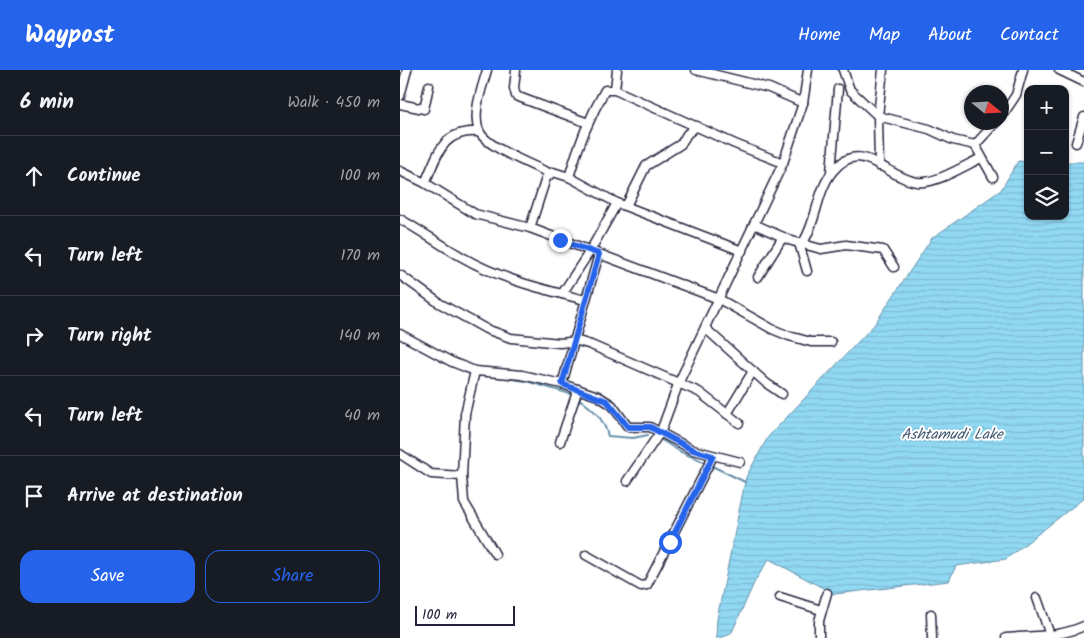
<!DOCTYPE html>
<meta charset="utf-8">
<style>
:root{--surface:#171b24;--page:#242831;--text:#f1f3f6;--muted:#9ea1a6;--line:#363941;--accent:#2563eb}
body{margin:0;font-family:Kalam,sans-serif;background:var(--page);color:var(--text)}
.controls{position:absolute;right:15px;top:15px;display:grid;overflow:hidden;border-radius:10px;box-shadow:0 1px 4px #0004}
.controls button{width:45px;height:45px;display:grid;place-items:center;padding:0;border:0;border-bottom:1px solid var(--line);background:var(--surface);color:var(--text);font:25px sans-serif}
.compass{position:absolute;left:564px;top:15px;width:45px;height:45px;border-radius:50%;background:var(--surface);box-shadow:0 1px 4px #0004;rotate:108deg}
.scale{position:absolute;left:15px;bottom:12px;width:100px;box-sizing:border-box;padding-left:5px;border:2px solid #22223b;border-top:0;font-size:14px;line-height:18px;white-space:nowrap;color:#22223b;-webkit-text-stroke:4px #fff;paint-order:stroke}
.stop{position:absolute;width:15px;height:15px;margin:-11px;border:4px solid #2563eb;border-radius:50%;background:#fff}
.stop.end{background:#2563eb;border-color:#fff;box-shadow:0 1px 5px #0008}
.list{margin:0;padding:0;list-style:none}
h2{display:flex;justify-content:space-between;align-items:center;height:65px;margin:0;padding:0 20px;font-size:21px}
h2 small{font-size:16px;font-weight:400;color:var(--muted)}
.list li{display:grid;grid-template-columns:32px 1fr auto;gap:15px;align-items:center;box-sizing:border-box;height:80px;padding:0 20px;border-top:1px solid var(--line)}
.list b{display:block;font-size:19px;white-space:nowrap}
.list em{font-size:16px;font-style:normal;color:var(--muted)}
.actions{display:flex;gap:10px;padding:15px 20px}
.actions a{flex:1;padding:11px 0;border:1px solid var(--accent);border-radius:15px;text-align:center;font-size:18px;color:var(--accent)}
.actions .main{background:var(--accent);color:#fff}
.icon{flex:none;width:28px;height:28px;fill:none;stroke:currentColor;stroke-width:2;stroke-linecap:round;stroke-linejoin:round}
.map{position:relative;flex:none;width:684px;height:568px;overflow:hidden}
header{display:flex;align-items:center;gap:30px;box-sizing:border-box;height:70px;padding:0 25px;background:var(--accent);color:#fff}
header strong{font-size:24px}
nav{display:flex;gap:28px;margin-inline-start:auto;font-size:18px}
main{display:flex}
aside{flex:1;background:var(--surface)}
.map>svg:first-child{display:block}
.water{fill:url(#water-rules);stroke:#6590a9}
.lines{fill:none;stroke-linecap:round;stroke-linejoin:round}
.stream{stroke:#6590a9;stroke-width:2}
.minor-casing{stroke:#22223b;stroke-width:11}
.minor{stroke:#fff;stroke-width:8}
.route{stroke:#2563eb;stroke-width:6}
.labels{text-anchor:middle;stroke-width:4;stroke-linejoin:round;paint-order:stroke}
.water-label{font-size:15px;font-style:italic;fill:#435972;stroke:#fff}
</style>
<header>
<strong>Waypost</strong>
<nav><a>Home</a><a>Map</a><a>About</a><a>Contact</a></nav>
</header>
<main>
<aside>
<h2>6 min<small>Walk · 450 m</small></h2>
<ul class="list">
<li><svg class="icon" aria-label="ahead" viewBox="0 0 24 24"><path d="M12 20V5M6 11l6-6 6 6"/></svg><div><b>Continue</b></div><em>100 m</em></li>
<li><svg class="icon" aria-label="left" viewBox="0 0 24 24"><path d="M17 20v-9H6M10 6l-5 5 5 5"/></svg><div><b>Turn left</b></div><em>170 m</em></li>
<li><svg class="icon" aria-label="right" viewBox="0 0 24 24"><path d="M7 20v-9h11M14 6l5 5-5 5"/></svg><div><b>Turn right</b></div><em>140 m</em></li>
<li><svg class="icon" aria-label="left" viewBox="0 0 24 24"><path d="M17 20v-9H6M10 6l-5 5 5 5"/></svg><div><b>Turn left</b></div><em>40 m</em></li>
<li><svg class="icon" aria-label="arrive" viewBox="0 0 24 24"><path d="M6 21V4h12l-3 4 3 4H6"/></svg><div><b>Arrive at destination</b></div></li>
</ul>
<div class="actions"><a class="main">Save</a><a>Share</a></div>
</aside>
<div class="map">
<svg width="684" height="568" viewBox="0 0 684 568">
<defs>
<pattern id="water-rules" width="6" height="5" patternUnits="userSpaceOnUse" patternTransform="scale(1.25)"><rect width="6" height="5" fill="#91d9f3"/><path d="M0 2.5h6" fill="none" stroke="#7dbad1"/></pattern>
</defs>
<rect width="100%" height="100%" fill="#fff"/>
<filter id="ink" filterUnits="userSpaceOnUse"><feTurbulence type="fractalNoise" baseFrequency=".02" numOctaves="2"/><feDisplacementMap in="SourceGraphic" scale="10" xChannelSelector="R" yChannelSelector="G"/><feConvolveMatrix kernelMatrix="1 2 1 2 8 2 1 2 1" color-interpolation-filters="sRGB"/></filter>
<g filter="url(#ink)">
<polygon class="water" points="618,91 628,92 628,146 665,146 665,92 684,92 684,428 606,489 556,496 549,511 434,524 369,489 355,511 332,562 322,568 316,568 317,549 346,407 368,367 474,255 532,168 601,120"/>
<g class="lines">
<g class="stream">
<polyline points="65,302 68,303"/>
<polyline points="84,305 126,311 174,325"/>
<path d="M 178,328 C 194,340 203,347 208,366 L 233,368 L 248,365"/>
<polyline points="260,369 279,381 304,392"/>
<polyline points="314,397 345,412"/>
</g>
<g class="minor-casing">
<g id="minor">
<path d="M 87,0 C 82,18 72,43 79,61 C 86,77 133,95 149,103"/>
<polyline points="116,0 114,18 116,26 188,53"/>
<polyline points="296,0 369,18 403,33"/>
<polyline points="443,0 450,20 478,46 529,59 553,70 575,75"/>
<polyline points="659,0 684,12"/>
<polyline points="215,20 335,74 383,93"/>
<polyline points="0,26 7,0"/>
<polyline points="0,34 24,39 29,16"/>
<polyline points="602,46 616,25 623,0"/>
<polyline points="676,73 684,47"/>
<polyline points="479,96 478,46 483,0"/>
<polyline points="0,101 25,113 75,144 130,158 319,229 372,259 389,266 411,272 431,272"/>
<polyline points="431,102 438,19"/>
<path d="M 169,107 C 178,76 189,48 205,20 L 215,20 L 217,0"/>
<polyline points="593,107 575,75 596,52"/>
<path d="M 25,113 C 38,84 42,59 80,62"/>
<polyline points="226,136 246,96 281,74 287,64 297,56"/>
<path d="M 0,149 C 21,161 41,175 62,187 C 100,209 142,219 185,230"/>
<path d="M 354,154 L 392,171 L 399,173 L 404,171 C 417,150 417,120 433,101 C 461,66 486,108 517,112 C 534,115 566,95 581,88"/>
<polyline points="130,158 146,108 153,102 169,107 217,133 342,181"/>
<polyline points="407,201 399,173 421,179 446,175 483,180 494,197"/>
<polyline points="0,205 39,233 86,259 111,268 160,273 178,271 191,275 299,322 339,353"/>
<polyline points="358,207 383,167"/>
<polyline points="162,224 190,181 217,133"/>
<polyline points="305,258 366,313 382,324"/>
<polyline points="0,264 52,292 75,301 122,305 162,314 198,326 212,335 228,357 250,357 293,380 340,392"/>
<polyline points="75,301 65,344 62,406 64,432 95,484"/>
<polyline points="162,314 199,184"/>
<polyline points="327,344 353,301"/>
<polyline points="160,372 178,319"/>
<polyline points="0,384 31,404 62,406"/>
<polyline points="227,411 261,361 279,312 383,93 403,33 408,0"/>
<polyline points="186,485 241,516 247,515 313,386"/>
<polyline points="380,527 421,540"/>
<polyline points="637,528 650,565"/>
<polyline points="531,544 532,568"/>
<polyline points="419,568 419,551 427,523"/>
<path d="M 606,568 C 635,565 657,568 684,556"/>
</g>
</g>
<use href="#minor" class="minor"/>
</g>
</g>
<g class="lines" filter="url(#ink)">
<polyline class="route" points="160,170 199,184 162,314 207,331 228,357 250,357 293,380 313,386 270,472"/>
</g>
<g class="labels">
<g class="water-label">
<text x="552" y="369">Ashtamudi Lake</text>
</g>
</g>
</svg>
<div class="controls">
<button>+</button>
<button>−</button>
<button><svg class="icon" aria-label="layers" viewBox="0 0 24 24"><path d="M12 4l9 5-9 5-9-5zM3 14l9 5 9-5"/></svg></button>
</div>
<svg class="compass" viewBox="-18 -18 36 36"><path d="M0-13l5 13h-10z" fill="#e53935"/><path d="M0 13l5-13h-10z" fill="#9ea1a6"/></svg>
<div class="scale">100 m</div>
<div class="stop" style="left:270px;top:472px"></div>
<div class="stop end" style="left:160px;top:170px"></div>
</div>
</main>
